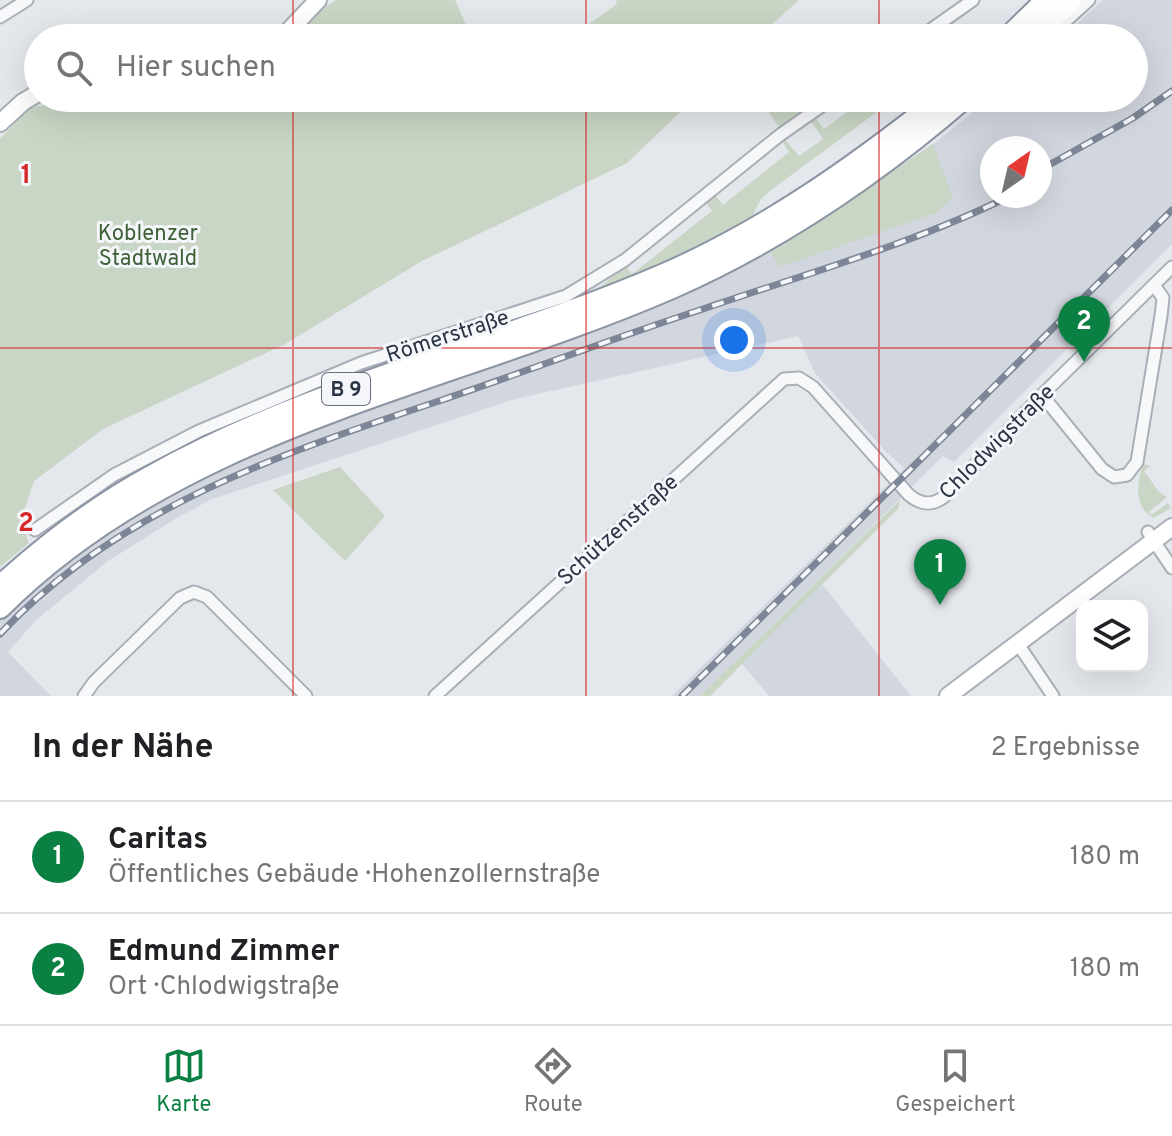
<!DOCTYPE html>
<html lang="de">
<meta charset="utf-8">
<style>
:root{--surface:#fff;--page:#f6f6f6;--text:#202124;--muted:#757577;--line:#e0e0e0;--accent:#0b8043}
body{margin:0;font-family:Overpass,sans-serif;background:var(--page);color:var(--text)}
.controls{position:absolute;right:24px;bottom:24px;display:grid;overflow:hidden;border-radius:16px;box-shadow:0 8px 32px #0002}
.controls button{width:72px;height:72px;display:grid;place-items:center;padding:0;border:0;border-bottom:2px solid var(--line);background:var(--surface);color:var(--text);font:40px sans-serif}
.compass{position:absolute;left:980px;top:136px;width:72px;height:72px;border-radius:50%;background:var(--surface);box-shadow:0 8px 32px #0002;rotate:34deg}
.you{position:absolute;left:734px;top:340px;width:28px;height:28px;margin:-20px;border:6px solid #fff;border-radius:50%;background:#1a73e8;box-shadow:0 0 0 12px #1a73e833}
.badge{display:grid;place-items:center;width:52px;height:52px;border-radius:50%;background:var(--accent);color:#fff;font-size:26px;font-weight:700}
.pin{position:absolute;translate:-50% -66px;filter:drop-shadow(0 2px 4px #0008)}
.pin::after{content:'';position:absolute;top:42px;width:28px;height:24px;background:inherit;clip-path:polygon(0 0,100% 0,50% 100%)}
.list{margin:0;padding:0;list-style:none}
h2{display:flex;justify-content:space-between;align-items:center;height:104px;margin:0;padding:0 32px;font-size:34px}
h2 small{font-size:26px;font-weight:400;color:var(--muted)}
.list li{display:grid;grid-template-columns:52px 1fr auto;gap:24px;align-items:center;box-sizing:border-box;height:112px;padding:0 32px;border-top:2px solid var(--line)}
.list b{display:block;font-size:30px;white-space:nowrap}
.list p{margin:0;font-size:26px;white-space:nowrap;color:var(--muted)}
.list em{font-size:26px;font-style:normal;color:var(--muted)}
.icon{flex:none;width:44px;height:44px;fill:none;stroke:currentColor;stroke-width:2;stroke-linecap:round;stroke-linejoin:round}
.map{position:relative;flex:none;width:1172px;height:696px;overflow:hidden}
.search{position:absolute;background:var(--surface);box-shadow:0 8px 32px #0002;left:24px;right:24px;top:24px;height:88px;display:flex;align-items:center;gap:20px;box-sizing:border-box;padding:0 28px;border-radius:44px;color:var(--muted);font-size:30px}
.sheet{height:328px;background:var(--surface)}
nav{display:flex;justify-content:space-around;align-items:center;box-sizing:border-box;height:112px;border-top:2px solid var(--line);background:var(--surface);font-size:22px;color:var(--muted)}
nav a{display:grid;justify-items:center;gap:4px}
nav .on{color:var(--accent)}
.map>svg:first-child{display:block}
.built{fill:#d2d6de;fill-rule:evenodd}
.green{fill:#c9d6c5}
.lines{fill:none;stroke-linecap:round;stroke-linejoin:round}
.street-casing{stroke:#a9aeb7;stroke-width:15}
.secondary-casing{stroke:#a9aeb7;stroke-width:20}
.highway-casing{stroke:#8b94a3;stroke-width:24}
.street{stroke:#f7f8fa;stroke-width:11}
.secondary{stroke:#fff;stroke-width:16}
.highway{stroke:#fff;stroke-width:20}
.rail-casing{stroke:#7d8696;stroke-width:7}
.rail{stroke:#f4f6f9;stroke-width:4;stroke-dasharray:12;stroke-linecap:butt}
.grid{fill:none;stroke:#d62828;stroke-width:2;stroke-opacity:0.55}
.labels{text-anchor:middle;stroke-width:6;stroke-linejoin:round;paint-order:stroke}
.shield{fill:#f4f6f9;stroke:#676e7b;stroke-width:2}
.shield-label{font-size:20px;font-weight:bold;fill:#2b3445}
.park-label{font-size:22px;fill:#3f6138;stroke:#f4f6f9}
.street-label{font-size:22px;fill:#2b3445;stroke:#f4f6f9}
.grid-label{font-size:26px;text-anchor:middle;font-weight:bold;fill:#d62828;stroke:#f4f6f9;stroke-width:6;stroke-linejoin:round;paint-order:stroke}
</style>
<div class="map">
<svg width="1172" height="696" viewBox="0 0 1172 696">
<rect width="100%" height="100%" fill="#e4e7ec"/>
<g class="built">
<path d="M 1103,0 L 1172,0 L 1172,244 L 954,462 L 943,456 L 700,696 L 672,696 L 904,468 L 886,452 L 815,373 L 798,336 L 515,399 L 212,499 L 175,519 L 108,561 L 35,621 L 8,652 L 51,696 L 0,696 L 0,617 L 73,553 L 163,494 L 278,442 L 606,323 L 770,251 L 924,152 L 990,98 L 1134,98 L 1134,38 L 1061,38 ZM 992,148 L 1040,148 L 1040,196 L 992,196 Z"/>
<polygon points="822,584 911,696 769,696 742,664"/>
</g>
<g class="green">
<polygon points="336,0 455,0 472,38 294,38 322,9"/>
<polygon points="616,0 799,0 757,38 556,38 589,24 617,4"/>
<polygon points="81,98 165,98 225,106 249,98 695,98 627,163 422,261 285,344 103,429 34,481 20,522 29,532 26,536 29,543 0,567 0,139 29,108"/>
<polygon points="759,98 820,98 779,127"/>
<polygon points="866,98 872,98 878,106 888,98 896,98 771,190 761,199 750,221 714,241 597,290 625,266 632,274 712,211 706,203 715,195 723,205 789,152 782,141 785,139 799,156 823,139 811,121 816,118 824,129"/>
<polygon points="933,144 953,198 936,213 780,267 770,251"/>
<path d="M 1143,464 L 1150,466 L 1144,471 L 1159,492 L 1167,497 L 1149,512 L 1151,515 L 1168,503 L 1171,508 L 1154,518 C 1133,508 1137,482 1143,464 Z"/>
<polygon points="340,467 385,516 345,561 273,490"/>
<polygon points="900,500 898,509 710,696 700,696"/>
</g>
<g class="lines">
<g class="street-casing">
<g id="street">
<polyline points="0,17 27,0"/>
<polyline points="919,38 973,0"/>
<polyline points="1047,38 1089,0"/>
<polyline points="1042,395 1102,469 1114,477 1127,475 1137,462 1161,316 1163,298 1154,285"/>
<polyline points="35,530 114,475 199,431 361,363 566,296 625,260 780,135 833,98"/>
<polyline points="1148,532 1172,568"/>
<polyline points="1018,644 1053,696"/>
<polyline points="84,696 94,682 180,598 194,592 207,597 306,696"/>
<path d="M 435,696 L 784,379 L 799,378 L 813,387 L 909,495 C 921,505 933,506 945,496 L 1042,395 L 1172,267"/>
</g>
</g>
<g class="secondary-casing">
<g id="secondary">
<polyline points="282,38 318,0"/>
<polyline points="0,123 23,102 38,93"/>
<polyline points="948,696 1172,527"/>
</g>
</g>
<g class="highway-casing">
<g id="highway">
<polyline points="1007,38 1046,0"/>
<polyline points="1032,38 1071,0"/>
<path d="M 0,586 C 46,544 96,506 151,476 C 311,386 494,347 662,275 C 764,231 854,167 941,98"/>
<path d="M 0,608 C 182,426 444,387 672,288 C 779,241 877,174 965,98"/>
</g>
</g>
<use href="#street" class="street"/>
<use href="#secondary" class="secondary"/>
<use href="#highway" class="highway"/>
<g class="rail-casing">
<g id="rail">
<polyline points="1040,170 1133,118 1172,91"/>
<path d="M 0,634 C 118,508 280,454 439,401 C 527,371 614,338 703,309 C 805,274 913,244 1010,196"/>
<polyline points="682,696 1172,210"/>
</g>
</g>
<use href="#rail" class="rail"/>
</g>
<path class="grid" d="M 293,0 L 293,38M 586,0 L 586,38M 879,0 L 879,38M 293,98 L 293,696M 586,98 L 586,696M 879,98 L 879,696M 0,348 L 1172,348"/>
<g class="labels">
<rect class="shield" x="322" y="373" width="48" height="32" rx="6"/>
<g class="shield-label">
<text x="346" y="396">B 9</text>
</g>
<g class="park-label">
<text x="148" y="240">Koblenzer<tspan x="148" dy="25">Stadtwald</tspan></text>
</g>
<g class="street-label">
<text transform="translate(447 335) rotate(-18)" y="8">Römerstraße</text>
<text transform="translate(996 441) rotate(-45)" y="8">Chlodwigstraße</text>
<text transform="translate(617 529) rotate(-42)" y="8">Schützenstraße</text>
</g>
</g>
<g class="grid-label">
<text x="26" y="183">1</text>
<text x="26" y="531">2</text>
</g>
</svg>
<div class="controls">
<button><svg class="icon" aria-label="layers" viewBox="0 0 24 24"><path d="M12 4l9 5-9 5-9-5zM3 14l9 5 9-5"/></svg></button>
</div>
<svg class="compass" viewBox="-18 -18 36 36"><path d="M0-13l5 13h-10z" fill="#e53935"/><path d="M0 13l5-13h-10z" fill="#757577"/></svg>
<div class="you"></div>
<div class="pin badge" style="left:940px;top:605px">1</div>
<div class="pin badge" style="left:1084px;top:362px">2</div>
<div class="search"><svg class="icon" aria-label="search" viewBox="0 0 24 24"><circle cx="10" cy="10" r="6"/><path d="M15 15l6 6"/></svg>Hier suchen</div>
</div>
<section class="sheet">
<h2>In der Nähe<small>2 Ergebnisse</small></h2>
<ul class="list">
<li><span class="badge">1</span><div><b>Caritas</b><p>Öffentliches Gebäude · Hohenzollernstraße</p></div><em>180 m</em></li>
<li><span class="badge">2</span><div><b>Edmund Zimmer</b><p>Ort · Chlodwigstraße</p></div><em>180 m</em></li>
</ul>
</section>
<nav>
<a class="on"><svg class="icon" aria-label="map" viewBox="0 0 24 24"><path d="M3 6l6-2 6 2 6-2v14l-6 2-6-2-6 2zM9 4v14M15 6v14"/></svg>Karte</a>
<a><svg class="icon" aria-label="directions" viewBox="0 0 24 24"><path d="M12 3l9 9-9 9-9-9zM9 14v-3h6M13 9l2 2-2 2"/></svg>Route</a>
<a><svg class="icon" aria-label="saved" viewBox="0 0 24 24"><path d="M7 4h10v16l-5-4-5 4z"/></svg>Gespeichert</a>
</nav>
